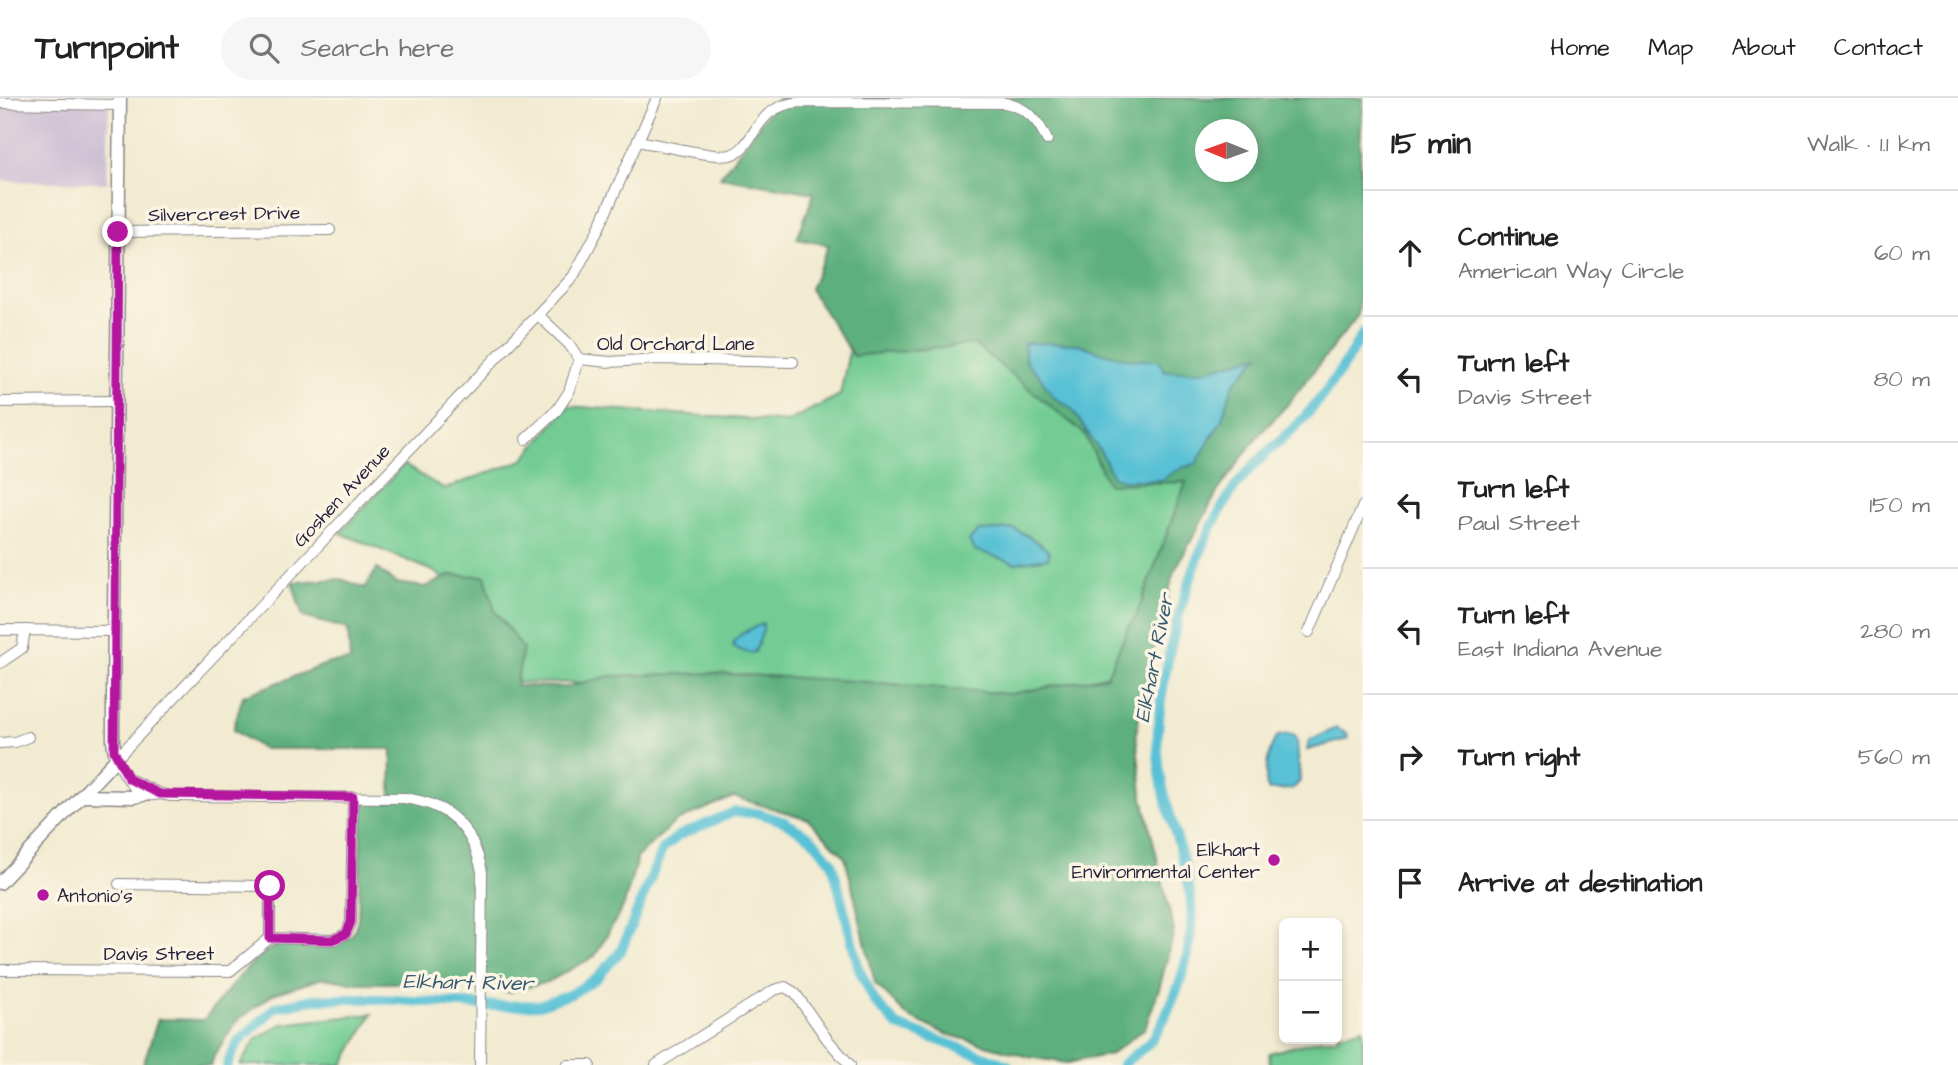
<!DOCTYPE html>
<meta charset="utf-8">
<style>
:root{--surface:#fff;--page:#f6f6f6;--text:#222;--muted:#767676;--line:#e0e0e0}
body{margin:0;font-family:"Architects Daughter",sans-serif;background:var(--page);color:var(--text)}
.controls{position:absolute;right:21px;bottom:21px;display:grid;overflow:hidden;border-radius:10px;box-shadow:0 4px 10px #0003}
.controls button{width:63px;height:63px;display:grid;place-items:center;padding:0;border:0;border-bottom:2px solid var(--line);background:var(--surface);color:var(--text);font:35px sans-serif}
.compass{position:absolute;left:1195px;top:21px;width:63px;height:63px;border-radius:50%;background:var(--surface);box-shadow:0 4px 10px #0003;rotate:271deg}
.stop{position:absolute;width:21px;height:21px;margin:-16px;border:5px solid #b5179e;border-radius:50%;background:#fff}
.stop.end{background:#b5179e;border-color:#fff;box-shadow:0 2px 7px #0008}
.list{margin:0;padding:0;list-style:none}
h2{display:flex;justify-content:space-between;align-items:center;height:91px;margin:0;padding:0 28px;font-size:30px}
h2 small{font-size:23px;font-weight:400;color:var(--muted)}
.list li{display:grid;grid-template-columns:46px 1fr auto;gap:21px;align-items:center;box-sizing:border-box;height:126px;padding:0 28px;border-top:2px solid var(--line)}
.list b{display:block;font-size:26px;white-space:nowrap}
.list p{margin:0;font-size:23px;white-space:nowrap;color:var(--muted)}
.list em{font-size:23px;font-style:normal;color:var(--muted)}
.icon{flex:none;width:38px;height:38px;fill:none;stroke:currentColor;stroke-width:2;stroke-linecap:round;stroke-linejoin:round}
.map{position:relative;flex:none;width:1363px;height:967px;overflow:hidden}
header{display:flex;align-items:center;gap:42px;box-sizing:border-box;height:98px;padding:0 35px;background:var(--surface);border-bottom:2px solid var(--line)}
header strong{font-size:33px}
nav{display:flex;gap:38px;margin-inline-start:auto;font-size:24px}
.search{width:490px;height:63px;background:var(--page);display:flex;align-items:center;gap:18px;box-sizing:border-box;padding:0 24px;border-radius:38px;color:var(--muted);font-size:26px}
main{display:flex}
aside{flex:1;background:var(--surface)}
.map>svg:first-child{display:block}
.industrial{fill:#ccbfd4}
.green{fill:#72cc93;stroke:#4a7767;stroke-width:2}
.forest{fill:#5db07d;stroke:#40695c;stroke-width:2;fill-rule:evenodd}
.water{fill:#58c1d5;stroke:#3d7288;stroke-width:2}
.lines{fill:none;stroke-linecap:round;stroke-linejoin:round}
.river{stroke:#58c1d5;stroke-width:10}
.minor-casing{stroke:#8a8686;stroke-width:12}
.major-casing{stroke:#8a8686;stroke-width:15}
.minor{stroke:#fff;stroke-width:10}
.major{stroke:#fff;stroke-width:12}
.route{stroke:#b5179e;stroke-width:9}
.poi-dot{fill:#b5179e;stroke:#fcf5e5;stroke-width:2.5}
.labels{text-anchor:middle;stroke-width:7;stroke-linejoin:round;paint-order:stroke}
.street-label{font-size:19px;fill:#22223b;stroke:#fcf5e5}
.poi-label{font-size:19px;fill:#22223b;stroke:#fcf5e5;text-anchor:end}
.water-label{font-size:21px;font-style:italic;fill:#355a71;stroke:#fcf5e5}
</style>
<header>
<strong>Turnpoint</strong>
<div class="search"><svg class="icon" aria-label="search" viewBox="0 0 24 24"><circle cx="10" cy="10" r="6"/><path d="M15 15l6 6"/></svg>Search here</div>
<nav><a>Home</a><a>Map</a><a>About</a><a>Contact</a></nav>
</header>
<main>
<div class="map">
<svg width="1363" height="967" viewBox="0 0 1363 967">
<rect width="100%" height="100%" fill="#fcf5e5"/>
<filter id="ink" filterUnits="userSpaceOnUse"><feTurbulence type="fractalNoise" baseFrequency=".0143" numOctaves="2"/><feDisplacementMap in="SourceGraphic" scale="14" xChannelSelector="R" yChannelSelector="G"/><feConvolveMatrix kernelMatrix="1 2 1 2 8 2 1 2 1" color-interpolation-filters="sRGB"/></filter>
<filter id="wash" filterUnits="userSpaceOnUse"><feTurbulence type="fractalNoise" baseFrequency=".00686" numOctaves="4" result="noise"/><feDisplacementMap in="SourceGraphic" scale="28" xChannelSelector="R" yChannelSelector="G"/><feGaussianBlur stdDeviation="1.57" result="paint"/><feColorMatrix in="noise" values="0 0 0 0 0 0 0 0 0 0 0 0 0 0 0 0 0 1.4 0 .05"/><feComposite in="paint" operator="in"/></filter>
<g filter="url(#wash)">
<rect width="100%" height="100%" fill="#f2ebd1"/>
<polygon class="industrial" points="0,0 109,0 107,85 0,83"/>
<g class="green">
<polygon points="992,218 1221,364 1107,578 1004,603 690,584 509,585 485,511 433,473 340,435 404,367 444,391 523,362 568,308 787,324 840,297 851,244"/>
<polygon points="372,916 343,967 240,967 256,941 282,926"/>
<polygon points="1363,930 1363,967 1270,967 1269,955 1322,941 1337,941 1337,937"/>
</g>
<path class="forest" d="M 779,0 L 1363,0 L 1360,48 L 1363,169 L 1358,217 L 1287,307 L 1257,339 L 1218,393 L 1174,474 L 1151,561 L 1136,635 L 1142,695 L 1174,833 L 1160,888 L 1145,930 L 1111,956 L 1067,965 L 1029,959 L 946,936 L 907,918 L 875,885 L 845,759 L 808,721 L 734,699 L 676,723 L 638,758 L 624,807 L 595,858 L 548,884 L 509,894 L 436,885 L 355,885 L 323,880 L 273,896 L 237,923 L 214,958 L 211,967 L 143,967 L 158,921 L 204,922 C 219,904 255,854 277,848 C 302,841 327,850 352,838 L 358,822 L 362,705 L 391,704 L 392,651 L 263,651 L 233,632 L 243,598 L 329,565 L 350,563 L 348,531 L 303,519 L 292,484 L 341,481 L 365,490 L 377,471 L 396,485 L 426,489 L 450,477 L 485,478 L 495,513 L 523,550 L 516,588 L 566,589 L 610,578 L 713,575 L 855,583 L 1010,596 L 1107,578 L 1129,528 L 1136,519 L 1186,384 L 1108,386 L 1085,336 L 974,246 L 853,258 L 810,191 L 829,147 L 797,141 L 814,95 L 720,79 ZM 1206,32 L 1248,32 L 1248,74 L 1206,74 Z"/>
<g class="water">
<polygon points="1024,245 1079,246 1103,255 1134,262 1158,262 1165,273 1203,273 1260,257 1234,285 1221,323 1196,366 1181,370 1161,382 1124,382 1113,379 1102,356 1071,310 1054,299 1037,275 1026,264"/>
<path d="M 1014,431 C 1027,437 1041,445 1050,455 L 1048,460 L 1015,465 L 975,452 L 969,443 L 979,433 Z"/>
<path d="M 763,525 L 763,532 L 755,554 L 748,555 L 735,550 L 733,547 C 738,533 752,532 763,525 Z"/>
<polygon points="1336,630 1347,636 1348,641 1307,652 1309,643"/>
<path d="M 1289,636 L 1294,638 L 1297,643 L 1300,683 L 1293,691 L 1269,692 C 1262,683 1269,646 1278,638 Z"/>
</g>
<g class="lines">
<g class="river">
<polyline points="227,967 237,945 276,909 314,901 378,901 496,908 539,907 571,896 597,880 621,853 662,752 678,738 734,714 757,715 785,724 811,740 832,764 859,871 875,904 898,928 1008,967"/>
<path d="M 1122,967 C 1131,959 1142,952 1151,943 C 1156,937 1160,928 1164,921 C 1186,878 1198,831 1188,783 C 1178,733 1154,686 1158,633 C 1163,559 1193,444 1239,384 C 1256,362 1279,345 1299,325 C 1325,298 1345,267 1363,235"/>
</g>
</g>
</g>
<g filter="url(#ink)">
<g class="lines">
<g class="minor-casing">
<g id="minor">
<polyline points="0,5 120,7"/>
<path d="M 638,43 C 655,46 718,61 730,57 C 758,49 751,7 802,4 L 1005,5 C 1027,10 1038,21 1047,42"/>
<polyline points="118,134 330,132"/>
<polyline points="538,217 569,246 579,261 610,264 657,261 793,264"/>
<polyline points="0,304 116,303"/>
<polyline points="526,341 557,312 569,294 579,261"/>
<polyline points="0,532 114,533"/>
<polyline points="1309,534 1363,408"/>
<polyline points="0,565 22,550 25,532"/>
<polyline points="0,645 15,644 28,639"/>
<path d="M 129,681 L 160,696 L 171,698 L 404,700 C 450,706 473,730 482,774 L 480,967"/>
<path d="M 160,696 C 136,703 127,679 116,661 L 573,179 L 597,134 L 657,0"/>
<polyline points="119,786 270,788 270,840"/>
<polyline points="0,872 230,873 270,840 333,842 346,836 351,824 353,699"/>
<polyline points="567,967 590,967"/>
<polyline points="656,967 774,892 785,889 795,895 827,941 850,967"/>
</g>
</g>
<g class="major-casing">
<g id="major">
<polyline points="83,698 133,699 143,697"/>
<polyline points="0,785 116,661 113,643 113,600 120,0"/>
</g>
</g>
<use href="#minor" class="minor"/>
<use href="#major" class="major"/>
</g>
</g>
<g class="lines" filter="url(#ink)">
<polyline class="route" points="118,134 114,653 129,681 160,696 353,699 351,824 346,836 332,842 270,840 270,788"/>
</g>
<g class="poi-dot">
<circle cx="1274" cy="762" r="7"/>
<circle cx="43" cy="797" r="7"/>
</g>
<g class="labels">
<g class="street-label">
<text transform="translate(224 115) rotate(-1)" y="7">Silvercrest Drive</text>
<text x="676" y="252">Old Orchard Lane</text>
<text transform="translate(341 397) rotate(-47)" y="7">Goshen Avenue</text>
<text x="159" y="862">Davis Street</text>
</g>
<g class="poi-label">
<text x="1260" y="758">Elkhart<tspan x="1260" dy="22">Environmental Center</tspan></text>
<text x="57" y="804" text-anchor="start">Antonio's</text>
</g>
<g class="water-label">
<text transform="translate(1154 560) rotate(-79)" y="7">Elkhart River</text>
<text transform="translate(468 884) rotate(1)" y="7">Elkhart River</text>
</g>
</g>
</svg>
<div class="controls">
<button>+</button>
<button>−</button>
</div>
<svg class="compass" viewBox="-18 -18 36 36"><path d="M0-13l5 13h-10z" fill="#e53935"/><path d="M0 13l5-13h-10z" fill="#767676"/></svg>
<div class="stop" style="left:270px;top:788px"></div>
<div class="stop end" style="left:118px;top:134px"></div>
</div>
<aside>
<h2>15 min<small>Walk · 1.1 km</small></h2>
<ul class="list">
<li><svg class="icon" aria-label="ahead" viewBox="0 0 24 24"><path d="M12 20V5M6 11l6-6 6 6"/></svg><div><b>Continue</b><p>American Way Circle</p></div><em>60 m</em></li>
<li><svg class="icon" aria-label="left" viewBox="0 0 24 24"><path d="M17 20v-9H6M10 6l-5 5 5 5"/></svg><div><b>Turn left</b><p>Davis Street</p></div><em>80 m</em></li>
<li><svg class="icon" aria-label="left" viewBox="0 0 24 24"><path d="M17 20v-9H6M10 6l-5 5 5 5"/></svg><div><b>Turn left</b><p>Paul Street</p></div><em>150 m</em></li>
<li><svg class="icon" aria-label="left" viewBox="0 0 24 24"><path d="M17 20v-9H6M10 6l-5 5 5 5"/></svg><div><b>Turn left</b><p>East Indiana Avenue</p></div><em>280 m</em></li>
<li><svg class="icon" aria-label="right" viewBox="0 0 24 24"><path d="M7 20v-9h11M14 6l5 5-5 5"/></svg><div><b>Turn right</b></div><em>560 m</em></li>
<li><svg class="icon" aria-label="arrive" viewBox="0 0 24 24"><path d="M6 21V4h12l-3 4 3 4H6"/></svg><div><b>Arrive at destination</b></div></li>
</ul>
</aside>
</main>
